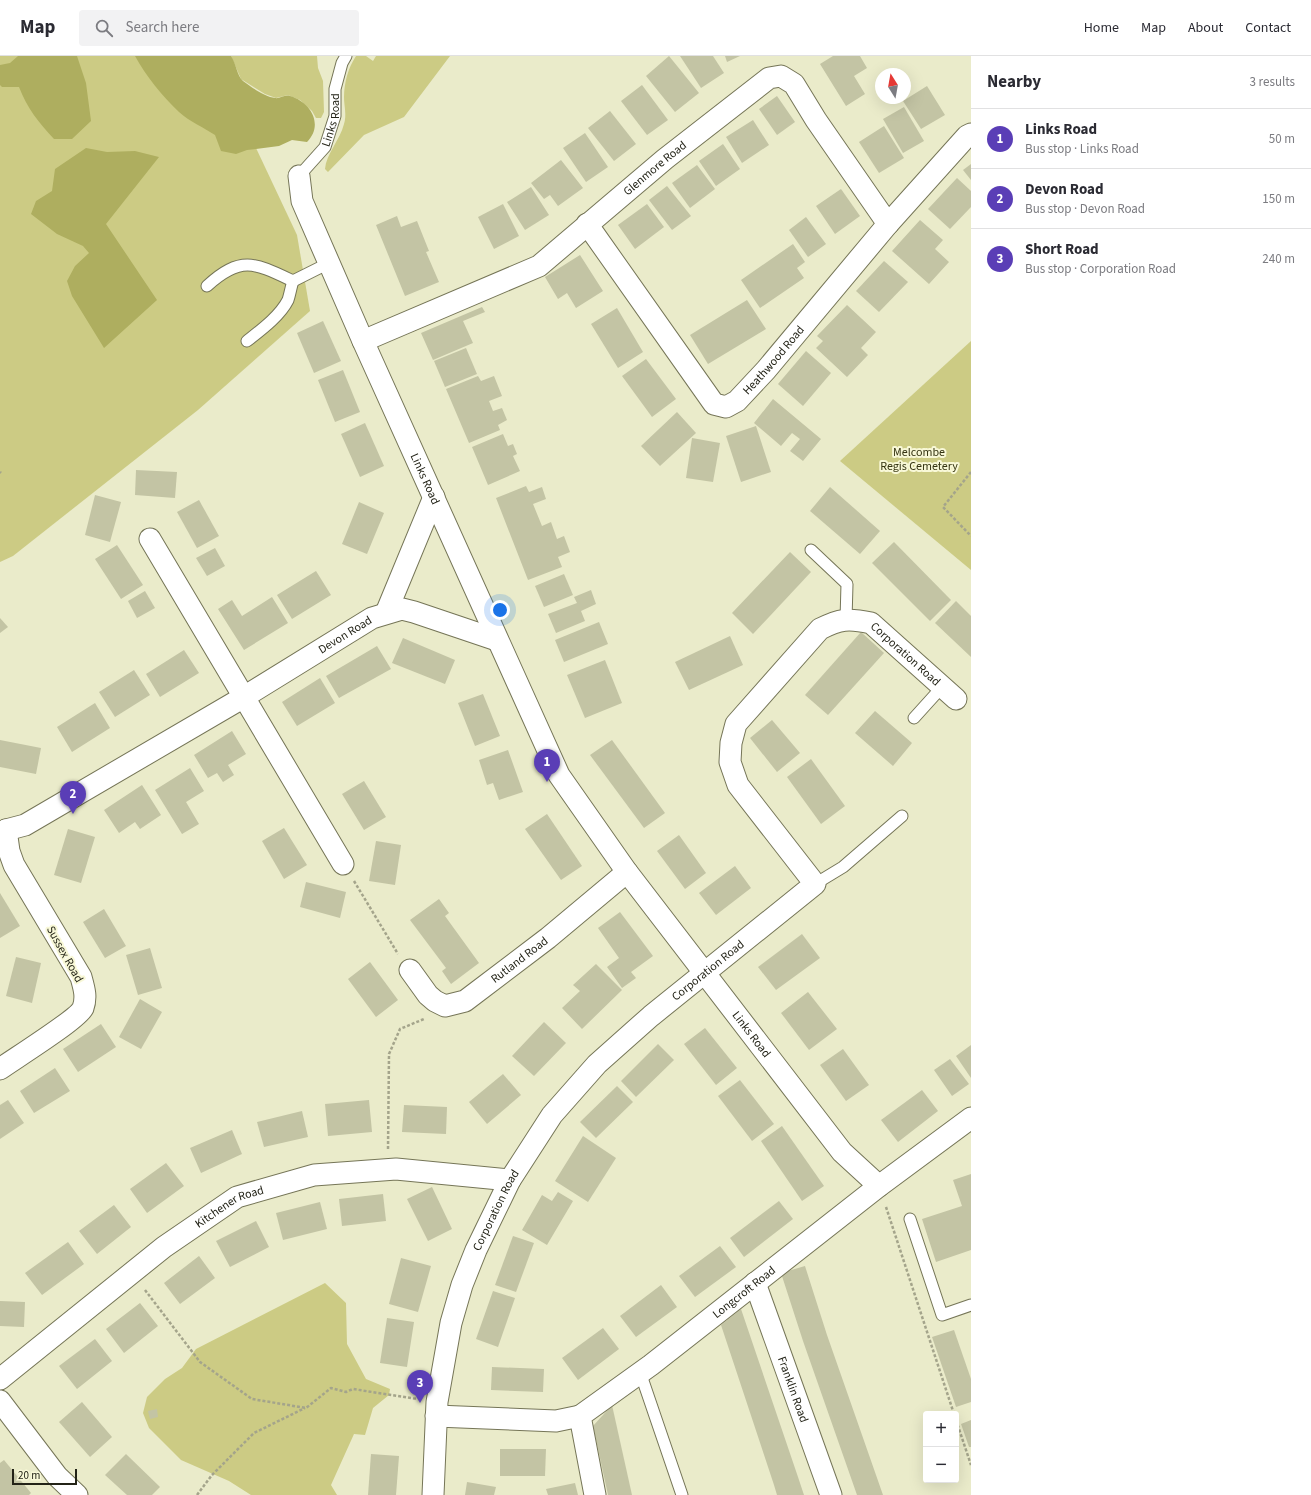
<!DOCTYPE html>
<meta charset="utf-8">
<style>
:root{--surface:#fff;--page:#f2f2f3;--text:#2b2b33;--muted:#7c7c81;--line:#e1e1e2;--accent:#5a3eb6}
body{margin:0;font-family:"Source Sans 3",sans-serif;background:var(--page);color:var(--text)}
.controls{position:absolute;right:12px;bottom:12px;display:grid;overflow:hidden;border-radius:4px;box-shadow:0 4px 16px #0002}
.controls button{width:36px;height:36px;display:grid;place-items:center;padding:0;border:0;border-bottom:1px solid var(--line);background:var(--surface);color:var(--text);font:20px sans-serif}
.compass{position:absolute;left:875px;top:12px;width:36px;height:36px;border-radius:50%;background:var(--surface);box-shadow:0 4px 16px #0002;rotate:349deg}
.scale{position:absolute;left:12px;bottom:10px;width:65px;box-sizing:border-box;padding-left:4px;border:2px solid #232317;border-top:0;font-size:11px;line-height:14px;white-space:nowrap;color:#232317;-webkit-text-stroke:3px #f8f8d7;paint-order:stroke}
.you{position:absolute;left:500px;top:554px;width:14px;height:14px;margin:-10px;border:3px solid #fff;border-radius:50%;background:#1a73e8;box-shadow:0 0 0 6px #1a73e833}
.badge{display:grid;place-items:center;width:26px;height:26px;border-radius:50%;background:var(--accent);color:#fff;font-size:13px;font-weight:700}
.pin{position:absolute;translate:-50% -33px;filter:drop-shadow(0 1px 2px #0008)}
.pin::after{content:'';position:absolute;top:21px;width:14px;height:12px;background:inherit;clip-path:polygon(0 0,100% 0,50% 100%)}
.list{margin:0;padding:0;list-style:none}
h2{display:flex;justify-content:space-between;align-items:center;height:52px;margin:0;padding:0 16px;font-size:17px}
h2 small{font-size:13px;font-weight:400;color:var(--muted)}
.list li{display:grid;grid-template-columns:26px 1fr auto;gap:12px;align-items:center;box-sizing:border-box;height:60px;padding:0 16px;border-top:1px solid var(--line)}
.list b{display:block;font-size:15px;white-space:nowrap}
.list p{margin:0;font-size:13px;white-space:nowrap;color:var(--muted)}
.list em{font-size:13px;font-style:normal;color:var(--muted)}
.icon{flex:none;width:22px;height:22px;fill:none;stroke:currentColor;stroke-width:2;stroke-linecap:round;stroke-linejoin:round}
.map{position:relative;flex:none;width:971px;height:1439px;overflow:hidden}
header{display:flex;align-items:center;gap:24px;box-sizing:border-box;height:56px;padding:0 20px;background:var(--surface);border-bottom:1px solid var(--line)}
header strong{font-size:19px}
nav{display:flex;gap:22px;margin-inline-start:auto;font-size:14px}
.search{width:280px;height:36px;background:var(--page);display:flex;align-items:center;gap:10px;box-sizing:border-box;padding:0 14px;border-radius:4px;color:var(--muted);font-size:15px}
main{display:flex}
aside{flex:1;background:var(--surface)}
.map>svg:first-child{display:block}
.green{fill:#cccb84}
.forest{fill:#aeae5f}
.building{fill:#c3c4a4}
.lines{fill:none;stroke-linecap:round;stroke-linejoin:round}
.service-casing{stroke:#757557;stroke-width:13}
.minor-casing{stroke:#757557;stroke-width:23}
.path{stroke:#a4a48b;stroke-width:2.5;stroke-dasharray:3 2;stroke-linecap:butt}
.service{stroke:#fff;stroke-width:11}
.minor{stroke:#fff;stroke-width:21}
.labels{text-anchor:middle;stroke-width:4;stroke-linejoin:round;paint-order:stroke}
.street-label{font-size:12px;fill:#232317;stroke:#f8f8d7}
.park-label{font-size:12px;fill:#353412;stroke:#f8f8d7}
</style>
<header>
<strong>Map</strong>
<div class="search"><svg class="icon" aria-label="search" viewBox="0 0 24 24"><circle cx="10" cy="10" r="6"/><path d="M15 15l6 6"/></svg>Search here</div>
<nav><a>Home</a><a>Map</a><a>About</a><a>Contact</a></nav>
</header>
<main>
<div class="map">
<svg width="971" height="1439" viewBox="0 0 971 1439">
<rect width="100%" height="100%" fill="#eaebca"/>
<g class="green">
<polygon points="0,0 188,0 233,43 297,179 310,255 198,354 13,500 0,506"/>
<polygon points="231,0 317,0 318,12 323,25 324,56 321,62 316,62 312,55 300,44 288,39 276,42 265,38 241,23"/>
<path d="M 356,0 L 366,0 L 373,5 L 376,0 L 450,0 L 404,61 L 364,79 L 328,116 L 325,113 C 326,98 340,84 344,68 C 347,59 344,50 344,41 C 344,27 348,12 356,0 Z"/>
<polygon points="971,285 971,514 840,405"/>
<polygon points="325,1227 346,1247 347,1288 366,1323 390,1333 389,1339 373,1352 365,1379 354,1378 331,1429 337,1439 251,1439 229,1425 181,1404 149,1372 143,1357 147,1341 165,1323 182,1312 196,1293"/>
</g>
<g class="forest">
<path d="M 18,0 L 77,0 L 86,27 L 91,65 L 72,83 L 54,83 C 39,67 27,52 19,31 L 2,31 L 0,29 L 0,9 L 10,7 Z"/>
<path d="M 135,0 L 231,0 C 236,7 237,20 243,25 C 251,31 265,41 275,42 C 280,43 285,38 290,40 C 311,46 324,69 307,86 L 292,84 L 279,90 L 247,94 L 236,98 L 221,95 L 215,79 C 203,71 190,66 179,56 C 162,40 146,20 135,0 Z"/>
<polygon points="86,92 107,96 135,95 159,101 106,168 157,244 104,292 72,240 67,225 75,210 89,197 83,190 57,178 31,158 36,145 52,135 55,113"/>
</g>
<g class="building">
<polygon points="669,0 699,37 675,56 646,20"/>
<polygon points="680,0 713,0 724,17 701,32"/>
<polygon points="725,0 740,0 727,6"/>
<polygon points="833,0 860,0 867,12 854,20 865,38 846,50 820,8"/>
<polygon points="642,29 668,64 647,79 621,45"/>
<polygon points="927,30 945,59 921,73 903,45"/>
<polygon points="777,40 795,66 777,79 759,53"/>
<polygon points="904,51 924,85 903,97 883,63"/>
<polygon points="610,55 636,88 614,105 588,72"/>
<polygon points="753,64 769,89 742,107 726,81"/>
<polygon points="884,70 904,102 879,117 859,86"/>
<polygon points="585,77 608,111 586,126 563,92"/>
<polygon points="723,88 740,113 716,130 699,105"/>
<polygon points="561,104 583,132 558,150 550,139 544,143 531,127"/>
<polygon points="971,108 971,124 963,114"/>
<polygon points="697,109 715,133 690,152 672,127"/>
<polygon points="957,122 971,135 971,151 950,173 928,153"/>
<polygon points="667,130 691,160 672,174 649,144"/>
<polygon points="531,131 549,159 525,174 507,146"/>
<polygon points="841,133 860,160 835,178 816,150"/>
<polygon points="503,148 519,180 494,193 478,161"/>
<polygon points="647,148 664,171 635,193 618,169"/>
<polygon points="397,160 401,171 417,165 429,195 426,196 439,226 405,240 376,169"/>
<polygon points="806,161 826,188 808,201 789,174"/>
<polygon points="920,164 943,184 935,193 949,206 929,228 892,195"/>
<polygon points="793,188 805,206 797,212 804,222 760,252 741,224"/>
<polygon points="580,199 603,235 576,252 567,237 558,243 545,221"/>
<polygon points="884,205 908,226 879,256 856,235"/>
<polygon points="747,244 766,273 708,308 690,279"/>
<polygon points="847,249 876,276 861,292 868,299 847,321 816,292 823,285 817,280"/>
<polygon points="482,251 485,256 463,265 473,287 433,304 421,277"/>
<polygon points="617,252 643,296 618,312 591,268"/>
<polygon points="323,265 341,305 314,317 297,277"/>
<polygon points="466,292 477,318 445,331 434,305"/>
<polygon points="806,295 831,317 803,350 778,328"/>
<polygon points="646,303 676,343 652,361 622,320"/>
<polygon points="343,314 360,356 335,366 318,324"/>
<polygon points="478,320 481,325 494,320 502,340 489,345 493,355 502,352 507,364 498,369 500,374 469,387 446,333"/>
<polygon points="773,343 821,383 803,405 790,395 800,383 792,377 781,390 754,367"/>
<polygon points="677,356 696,377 660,410 641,390"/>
<polygon points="365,367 384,410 360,421 341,378"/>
<polygon points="756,370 771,416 741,426 726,380"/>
<polygon points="503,378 508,390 513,388 517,398 513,400 520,415 488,429 472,391"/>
<polygon points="692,382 720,387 713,426 686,422"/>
<polygon points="136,414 177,416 175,442 135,439"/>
<polygon points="526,430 529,436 542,431 546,443 533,448 542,470 551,466 557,483 564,480 570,496 558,501 562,511 528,524 496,442"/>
<polygon points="830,431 880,475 860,498 810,455"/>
<polygon points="95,439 121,446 110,486 85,479"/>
<polygon points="199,444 219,480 197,492 177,456"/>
<polygon points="359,446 384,457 367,498 342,488"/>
<polygon points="894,486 951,544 930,565 872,507"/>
<polygon points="117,489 143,529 121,543 95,503"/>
<polygon points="215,492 225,510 207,520 196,502"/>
<polygon points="790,496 811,516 753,578 732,557"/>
<polygon points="316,515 331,539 292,563 277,539"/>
<polygon points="564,518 573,539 544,551 535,530"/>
<polygon points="591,534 596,548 581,555 585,565 556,577 548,558 577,547 574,541"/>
<polygon points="145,535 155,552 137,562 128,545"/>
<polygon points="272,541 288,567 244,594 218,553 232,544 242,560"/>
<polygon points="956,545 971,560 971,601 935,567"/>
<polygon points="0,562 8,571 0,577"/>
<polygon points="599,566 608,588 564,606 555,584"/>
<polygon points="861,576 884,597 828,659 805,639"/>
<polygon points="730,580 743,609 689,634 675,606"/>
<polygon points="403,582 455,604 445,628 392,607"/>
<polygon points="377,590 391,613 339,642 326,620"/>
<polygon points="184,594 199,617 160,641 146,618"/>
<polygon points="605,604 622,647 585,662 567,619"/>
<polygon points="134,614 150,639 115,661 99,636"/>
<polygon points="320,622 335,647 297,670 282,646"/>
<polygon points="483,638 500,680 475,690 458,647"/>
<polygon points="95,647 110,672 72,696 57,671"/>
<polygon points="875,655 912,687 893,710 855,677"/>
<polygon points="772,664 800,697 777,716 750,682"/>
<polygon points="232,675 246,698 228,709 234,719 223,726 217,717 208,722 194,699"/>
<polygon points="0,684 41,692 36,718 0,711"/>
<polygon points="612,684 665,757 644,772 590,699"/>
<polygon points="508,694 523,736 499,744 493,727 487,729 479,704"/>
<polygon points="811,703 845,750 821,768 787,721"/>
<polygon points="190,712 204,735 186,746 199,768 182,778 155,734"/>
<polygon points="364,725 386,761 364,774 342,738"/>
<polygon points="142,729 161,759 140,773 135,766 119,777 104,754"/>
<polygon points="547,758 582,810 561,824 525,773"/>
<polygon points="284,772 307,809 284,823 262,785"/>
<polygon points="68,773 95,781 81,827 54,819"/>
<polygon points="679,779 706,817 685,833 657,795"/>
<polygon points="376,785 401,789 395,829 369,825"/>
<polygon points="735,810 751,832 716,859 699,837"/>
<polygon points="306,826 346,836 340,862 300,851"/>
<polygon points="0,837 20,870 0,882"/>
<polygon points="439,843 449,857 445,860 479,907 451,928 442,915 446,912 410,864"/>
<polygon points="104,853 126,890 105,902 83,866"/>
<polygon points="620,856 653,900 631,916 636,922 622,932 607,911 619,902 598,872"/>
<polygon points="802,878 820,902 776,934 758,911"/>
<polygon points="150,892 162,932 138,939 126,899"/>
<polygon points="16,901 41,907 32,947 6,940"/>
<polygon points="370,906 398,944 376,961 348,923"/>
<polygon points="596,908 622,934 582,973 562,952 580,935 573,929"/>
<polygon points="808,936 837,973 809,994 781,957"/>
<polygon points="140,943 162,956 141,993 119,981"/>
<polygon points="544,966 566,987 534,1020 512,1000"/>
<polygon points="101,968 116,991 78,1016 63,993"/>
<polygon points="705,972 737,1012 716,1029 684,988"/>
<polygon points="658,988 674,1004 636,1041 621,1025"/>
<polygon points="971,989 971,1022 956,1000"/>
<polygon points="843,993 869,1029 846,1045 820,1009"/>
<polygon points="950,1003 969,1028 952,1040 934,1014"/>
<polygon points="55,1012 70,1035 34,1057 20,1035"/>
<polygon points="503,1018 521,1039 487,1068 469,1046"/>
<polygon points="740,1024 774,1068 752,1085 718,1040"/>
<polygon points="617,1030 633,1046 596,1082 580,1066"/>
<polygon points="922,1034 938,1055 898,1086 881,1064"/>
<polygon points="8,1044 24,1067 0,1083 0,1049"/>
<polygon points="369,1044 372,1076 328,1080 325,1048"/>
<polygon points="404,1049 447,1051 446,1078 402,1076"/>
<polygon points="302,1055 308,1081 264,1091 257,1066"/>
<polygon points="782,1070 824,1130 802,1145 761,1085"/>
<polygon points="232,1074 242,1098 201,1117 190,1092"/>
<polygon points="583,1080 616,1102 588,1146 555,1125"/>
<polygon points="166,1107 184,1130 147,1157 130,1133"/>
<polygon points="971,1118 971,1194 936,1206 922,1163 962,1150 953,1124"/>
<polygon points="432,1131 452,1173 428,1185 407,1143"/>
<polygon points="558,1136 573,1145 547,1189 522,1174 542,1139 552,1145"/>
<polygon points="383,1138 386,1165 342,1170 339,1143"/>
<polygon points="779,1145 793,1163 744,1201 730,1182"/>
<polygon points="320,1146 327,1173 283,1184 276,1157"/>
<polygon points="114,1149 131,1171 97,1198 79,1175"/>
<polygon points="256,1165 269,1191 230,1211 216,1185"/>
<polygon points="513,1180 534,1187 516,1236 495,1229"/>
<polygon points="68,1186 84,1208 42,1239 25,1217"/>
<polygon points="720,1190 736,1211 695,1241 679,1220"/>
<polygon points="199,1200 215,1222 180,1248 164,1227"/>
<polygon points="401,1202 431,1210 418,1256 389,1248"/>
<polygon points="805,1210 827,1279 883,1439 857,1439 803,1285 781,1217"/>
<polygon points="661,1229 677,1251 636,1281 620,1260"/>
<polygon points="493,1235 515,1242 498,1291 476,1283"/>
<polygon points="0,1245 25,1246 24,1271 0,1270"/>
<polygon points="140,1247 158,1270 124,1297 106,1273"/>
<polygon points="741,1253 798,1421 804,1439 777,1439 774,1429 721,1269"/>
<polygon points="387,1262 414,1266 407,1311 380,1307"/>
<polygon points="603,1272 619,1293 578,1324 562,1302"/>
<polygon points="954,1274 971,1323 971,1346 956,1351 932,1281"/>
<polygon points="95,1283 112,1305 77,1333 59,1310"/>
<polygon points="492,1311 544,1313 543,1336 491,1334"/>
<polygon points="82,1346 112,1381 90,1401 59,1366"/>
<polygon points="612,1349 632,1439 608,1439 593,1370"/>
<polygon points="157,1353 158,1361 150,1363 148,1355"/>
<polygon points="971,1364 971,1391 969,1391 961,1368"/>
<polygon points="500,1393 546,1393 545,1420 500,1420"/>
<polygon points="126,1398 160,1431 152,1439 127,1439 105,1419"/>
<polygon points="371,1398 399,1400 396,1439 368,1439"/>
<polygon points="4,1404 31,1437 29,1439 0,1439 0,1407"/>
<polygon points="467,1426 496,1431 494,1439 465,1439"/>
<polygon points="575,1427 578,1439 548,1439 546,1433"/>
</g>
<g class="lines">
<g class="service-casing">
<g id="service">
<path id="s1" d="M 299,120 L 325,91 L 335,60 L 335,33 L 342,7 L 346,0"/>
<path d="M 207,230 C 241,199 255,207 293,225 L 329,207"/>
<path d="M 247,285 C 261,274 280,260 288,244 C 290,238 291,231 293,225"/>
<polyline points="811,494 847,528 846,564"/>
<polyline points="914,662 942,631"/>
<polyline points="815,828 843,811 902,760"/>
<polyline points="910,1163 942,1259 971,1249"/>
<polyline points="640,1316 682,1439"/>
</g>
</g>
<g class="minor-casing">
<g id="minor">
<path id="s2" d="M 299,120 L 302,145 L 363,285 L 559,719 L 627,816 L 842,1096 L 879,1130"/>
<path id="s3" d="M 587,168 L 714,348 L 726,351 L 737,345 L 766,314 L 888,168 L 967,80 L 971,78"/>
<path id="s4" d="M 363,285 L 539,210 L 665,103 L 769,22 L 781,20 L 794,28 L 816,64 L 888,168"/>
<polyline points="150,483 343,808"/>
<polyline points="386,557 434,441"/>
<path id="s5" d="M 6,774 L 25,769 L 244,641 L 372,562 L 402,553 L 414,556 L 497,584"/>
<path id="s6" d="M 410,914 L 428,939 L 435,945 L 445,950 L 465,945 L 548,882 L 627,816"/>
<path d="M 0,1013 C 14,1003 78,963 83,952 C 87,941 84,932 81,921 L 14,809 L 9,795 L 6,774"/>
<path id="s7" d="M 755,1227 L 831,1439"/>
<path id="s8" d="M 0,1323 L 164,1191 L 237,1141 L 314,1119 L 396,1113 L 510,1124"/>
<polyline points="0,1345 57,1420 77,1439"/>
<polyline points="436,1360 556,1365 580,1360"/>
<path id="s9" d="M 433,1439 L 437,1346 L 451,1267 L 462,1229 L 476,1194 L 510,1124 L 552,1059 L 597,1008 L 651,960 L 815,828 L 738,729 L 730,706 L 731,687 L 736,668 L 820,573 C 840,563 848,562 871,567 L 956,643"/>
<path id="s10" d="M 595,1439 L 580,1360 L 651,1309 L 879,1130 L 971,1062"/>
</g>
</g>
<g class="path">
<polyline points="0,416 1,417"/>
<polyline points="971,416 943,451 971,480"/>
<polyline points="354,825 398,898"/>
<polyline points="388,1093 389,998 400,973 424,963"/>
<polyline points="886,1151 954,1358"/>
<polyline points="145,1234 200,1306 252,1343 306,1352 331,1332 346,1336 353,1333 417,1343"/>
<polyline points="956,1364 971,1409"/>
<polyline points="197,1439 212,1419 254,1377 305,1352"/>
</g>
<use href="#service" class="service"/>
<use href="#minor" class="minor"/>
</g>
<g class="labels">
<g class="street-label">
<text dy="4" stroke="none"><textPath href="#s1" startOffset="67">Links Road</textPath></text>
<text dy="4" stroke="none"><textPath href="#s4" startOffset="343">Glenmore Road</textPath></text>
<text dy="4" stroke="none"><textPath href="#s3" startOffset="300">Heathwood Road</textPath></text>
<text dy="4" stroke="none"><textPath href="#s2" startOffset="329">Links Road</textPath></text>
<text dy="4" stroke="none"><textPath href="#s5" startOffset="392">Devon Road</textPath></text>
<text dy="4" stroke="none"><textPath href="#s9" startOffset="1171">Corporation Road</textPath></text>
<text transform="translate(65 898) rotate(61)" y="4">Sussex Road</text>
<text dy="4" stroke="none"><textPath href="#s6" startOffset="140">Rutland Road</textPath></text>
<text dy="4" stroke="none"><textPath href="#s9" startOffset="619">Corporation Road</textPath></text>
<text dy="4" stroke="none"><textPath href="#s2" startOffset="977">Links Road</textPath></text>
<text dy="4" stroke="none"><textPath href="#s8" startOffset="288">Kitchener Road</textPath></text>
<text dy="4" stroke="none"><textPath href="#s9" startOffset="295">Corporation Road</textPath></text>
<text dy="4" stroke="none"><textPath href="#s10" startOffset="286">Longcroft Road</textPath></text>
<text dy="4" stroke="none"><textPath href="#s7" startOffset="113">Franklin Road</textPath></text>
</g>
<g class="park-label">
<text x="919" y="400">Melcombe<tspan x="919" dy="14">Regis Cemetery</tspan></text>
</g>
</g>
</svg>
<div class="controls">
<button>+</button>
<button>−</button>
</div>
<svg class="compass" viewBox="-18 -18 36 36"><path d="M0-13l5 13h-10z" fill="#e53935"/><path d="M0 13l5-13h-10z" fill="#7c7c81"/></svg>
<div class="scale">20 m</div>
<div class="you"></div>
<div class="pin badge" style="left:547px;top:726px">1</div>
<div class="pin badge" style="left:73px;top:758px">2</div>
<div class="pin badge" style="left:420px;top:1347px">3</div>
</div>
<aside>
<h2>Nearby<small>3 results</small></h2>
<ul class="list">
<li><span class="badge">1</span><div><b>Links Road</b><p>Bus stop · Links Road</p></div><em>50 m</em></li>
<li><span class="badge">2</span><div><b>Devon Road</b><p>Bus stop · Devon Road</p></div><em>150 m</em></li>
<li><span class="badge">3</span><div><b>Short Road</b><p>Bus stop · Corporation Road</p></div><em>240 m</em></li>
</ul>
</aside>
</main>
